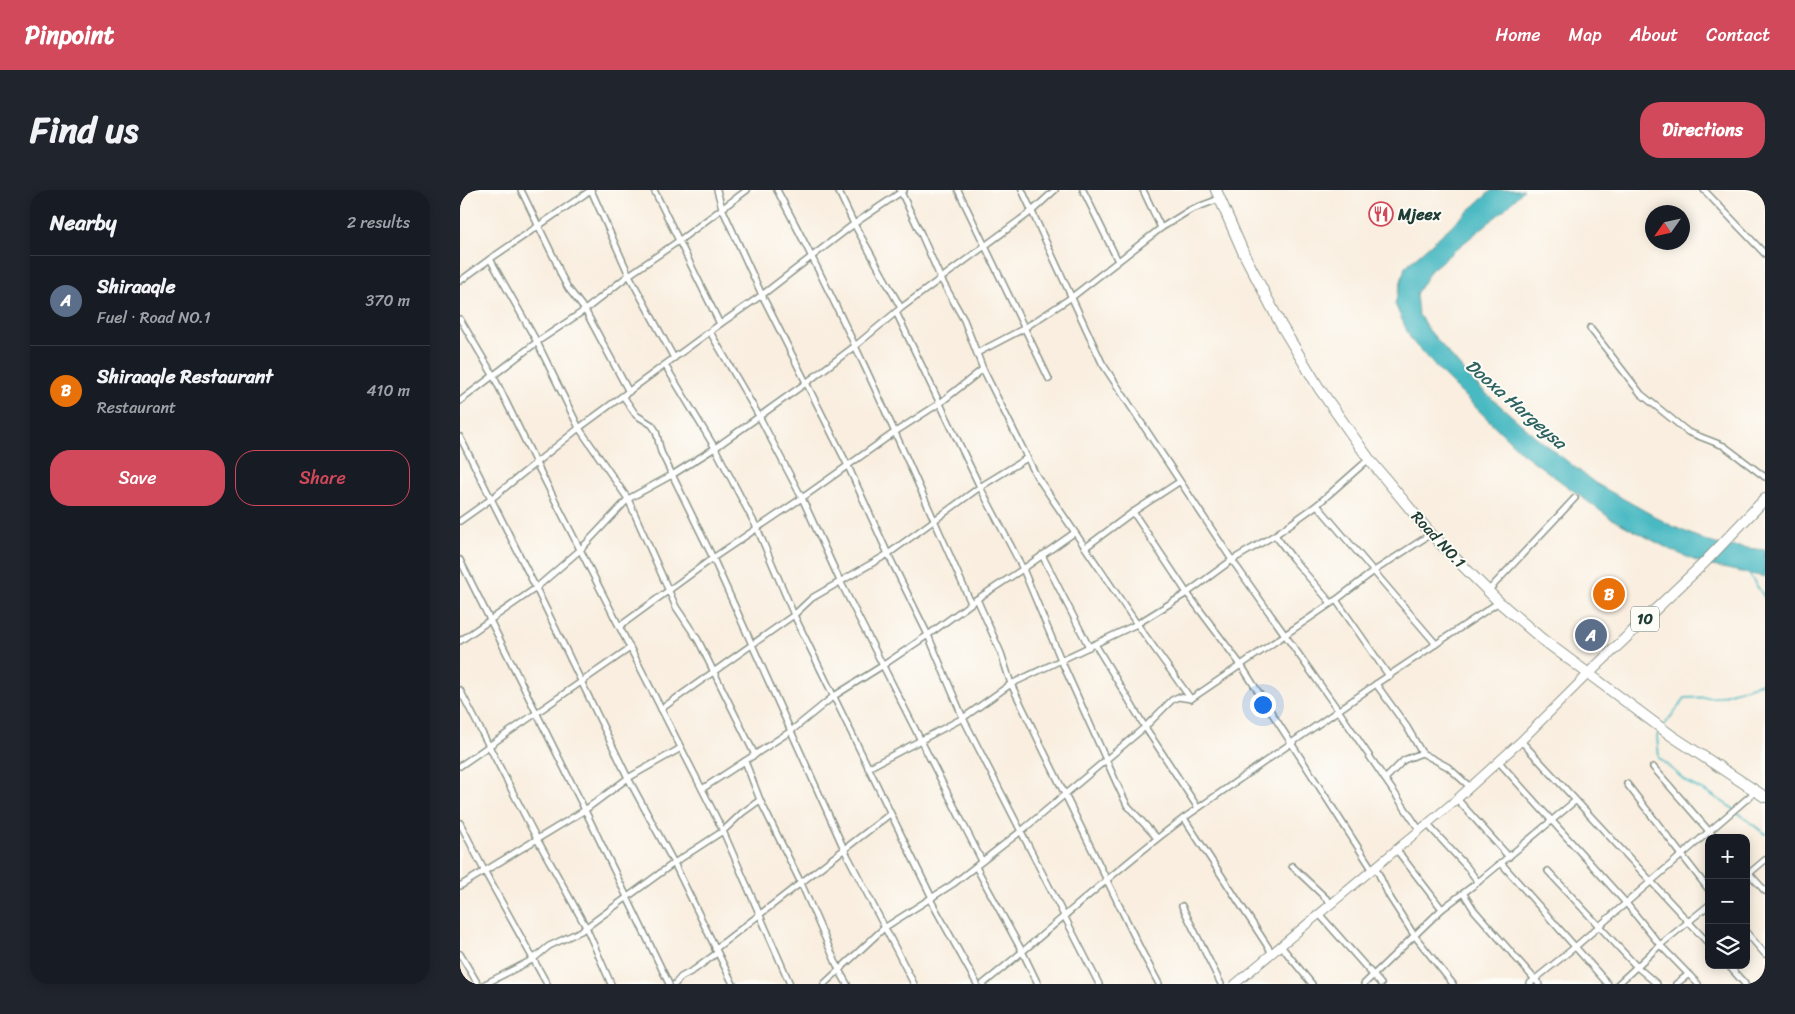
<!DOCTYPE html>
<meta charset="utf-8">
<style>
:root{--surface:#171b24;--page:#20242c;--text:#f1f3f6;--muted:#9ea1a6;--line:#363941;--accent:#d1495b}
body{margin:0;font-family:Sriracha,sans-serif;background:var(--page);color:var(--text)}
.controls{position:absolute;right:15px;bottom:15px;display:grid;overflow:hidden;border-radius:10px;box-shadow:0 2px 12px #0003}
.controls button{width:45px;height:45px;display:grid;place-items:center;padding:0;border:0;border-bottom:1px solid var(--line);background:var(--surface);color:var(--text);font:25px sans-serif}
.compass{position:absolute;left:1185px;top:15px;width:45px;height:45px;border-radius:50%;background:var(--surface);box-shadow:0 2px 12px #0003;rotate:236deg}
.you{position:absolute;left:802px;top:514px;width:18px;height:18px;margin:-12px;border:4px solid #fff;border-radius:50%;background:#1a73e8;box-shadow:0 0 0 8px #1a73e833}
.badge{display:grid;place-items:center;width:32px;height:32px;border-radius:50%;background:var(--accent);color:#fff;font-size:16px;font-weight:700}
.pin{position:absolute;translate:-50% -50%;border:2px solid #fff;box-shadow:0 1px 5px #0006}
.list{margin:0;padding:0;list-style:none}
h2{display:flex;justify-content:space-between;align-items:center;height:65px;margin:0;padding:0 20px;font-size:21px}
h2 small{font-size:16px;font-weight:400;color:var(--muted)}
.list li{display:grid;grid-template-columns:32px 1fr auto;gap:15px;align-items:center;box-sizing:border-box;height:90px;padding:0 20px;border-top:1px solid var(--line)}
.list b{display:block;font-size:19px;white-space:nowrap}
.list p{margin:0;font-size:16px;white-space:nowrap;color:var(--muted)}
.list em{font-size:16px;font-style:normal;color:var(--muted)}
.actions{display:flex;gap:10px;padding:15px 20px}
.actions a{flex:1;padding:11px 0;border:1px solid var(--accent);border-radius:20px;text-align:center;font-size:18px;color:var(--accent)}
.actions .main{background:var(--accent);color:#fff}
.icon{flex:none;width:28px;height:28px;fill:none;stroke:currentColor;stroke-width:2;stroke-linecap:round;stroke-linejoin:round}
.map{position:relative;flex:none;width:1305px;height:794px;overflow:hidden;border-radius:20px}
header{display:flex;align-items:center;gap:30px;box-sizing:border-box;height:70px;padding:0 25px;background:var(--accent);color:#fff}
header strong{font-size:24px}
nav{display:flex;gap:28px;margin-inline-start:auto;font-size:18px}
.intro{display:flex;align-items:center;justify-content:space-between;box-sizing:border-box;height:120px;padding:0 30px}
h1{margin:0;font-size:35px}
.button{padding:12px 22px;border-radius:20px;background:var(--accent);color:#fff;font-size:18px;font-weight:700}
main{display:flex;gap:30px;padding:0 30px}
aside{flex:1;background:var(--surface);border-radius:20px;box-shadow:0 2px 12px #0003}
.map>svg:first-child{display:block}
.water{fill:#4ab9c2;stroke:#347b7b}
.lines{fill:none;stroke-linecap:round;stroke-linejoin:round}
.stream{stroke:#4ab9c2;stroke-width:2}
.street-casing{stroke:#8c968a;stroke-width:8}
.secondary-casing{stroke:#8c968a;stroke-width:10}
.highway-casing{stroke:#8c968a;stroke-width:12}
.street{stroke:#fff;stroke-width:5}
.secondary{stroke:#fff;stroke-width:8}
.highway{stroke:#fff;stroke-width:10}
.labels{text-anchor:middle;stroke-width:4;stroke-linejoin:round;paint-order:stroke}
.shield{fill:#fdfcf7;stroke:#62766e;stroke-width:1}
.shield-label{font-size:15px;font-weight:bold;fill:#1f3d34}
.poi-label{font-size:16px;font-weight:bold;fill:#1f3d34;stroke:#fdfcf7;text-anchor:start}
.street-label{font-size:16px;fill:#1f3d34;stroke:#fdfcf7}
.water-label{font-size:18px;font-style:italic;fill:#2c625f;stroke:#fdfcf7}
</style>
<header>
<strong>Pinpoint</strong>
<nav><a>Home</a><a>Map</a><a>About</a><a>Contact</a></nav>
</header>
<div class="intro"><h1>Find us</h1><a class="button">Directions</a></div>
<main>
<aside>
<h2>Nearby<small>2 results</small></h2>
<ul class="list">
<li><span class="badge" style="background:#5c6f8a">A</span><div><b>Shiraaqle</b><p>Fuel · Road NO.1</p></div><em>370 m</em></li>
<li><span class="badge" style="background:#e8710a">B</span><div><b>Shiraaqle Restaurant</b><p>Restaurant</p></div><em>410 m</em></li>
</ul>
<div class="actions"><a class="main">Save</a><a>Share</a></div>
</aside>
<div class="map">
<svg width="1305" height="794" viewBox="0 0 1305 794">
<rect width="100%" height="100%" fill="#fdfcf7"/>
<filter id="ink" filterUnits="userSpaceOnUse"><feTurbulence type="fractalNoise" baseFrequency=".02" numOctaves="2"/><feDisplacementMap in="SourceGraphic" scale="10" xChannelSelector="R" yChannelSelector="G"/><feConvolveMatrix kernelMatrix="1 2 1 2 8 2 1 2 1" color-interpolation-filters="sRGB"/></filter>
<filter id="wash" filterUnits="userSpaceOnUse"><feTurbulence type="fractalNoise" baseFrequency=".0096" numOctaves="4" result="noise"/><feDisplacementMap in="SourceGraphic" scale="20" xChannelSelector="R" yChannelSelector="G"/><feGaussianBlur stdDeviation="1.12" result="paint"/><feColorMatrix in="noise" values="0 0 0 0 0 0 0 0 0 0 0 0 0 0 0 0 0 1.4 0 .05"/><feComposite in="paint" operator="in"/></filter>
<g filter="url(#wash)">
<rect width="100%" height="100%" fill="#f9eedf"/>
<polygon class="water" points="1032,0 1064,0 1044,20 971,80 956,104 958,123 968,139 1013,192 1075,246 1135,293 1212,336 1249,352 1261,355 1305,360 1305,387 1243,374 1211,360 1150,328 1061,262 983,185 951,150 935,114 945,77"/>
<g class="lines">
<g class="stream">
<polyline points="1289,384 1305,408"/>
<polyline points="1203,537 1225,508 1257,507 1305,492"/>
<polyline points="1199,543 1197,546 1199,568 1228,593 1252,605 1272,618 1305,644"/>
</g>
</g>
</g>
<g filter="url(#ink)">
<g class="lines">
<g class="street-casing">
<g id="street">
<polyline points="61,0 96,72 101,85 108,98 125,120 169,202"/>
<polyline points="131,0 169,85 214,168"/>
<polyline points="194,0 260,134"/>
<polyline points="257,0 262,18 302,105 388,276 428,364 468,445 503,528 639,794"/>
<path d="M 317,0 C 389,134 449,274 511,413"/>
<polyline points="378,0 394,34 441,118"/>
<polyline points="440,0 462,46 481,89 504,130 523,179 576,285 677,434 731,509"/>
<polyline points="498,0 589,189"/>
<polyline points="562,0 642,173 772,370 878,520 959,639"/>
<polyline points="623,0 658,71"/>
<polyline points="683,0 701,38"/>
<polyline points="1244,0 1305,64"/>
<polyline points="30,69 77,152 119,238 168,309 216,417 238,450 295,565"/>
<polyline points="0,91 30,69 131,0"/>
<polyline points="436,122 520,297 563,379 601,470 657,594 667,615 697,648"/>
<polyline points="0,129 33,185 76,273 242,599 263,641 330,794"/>
<polyline points="1130,138 1181,204 1228,242 1264,256 1305,287"/>
<polyline points="250,142 299,226 342,308 380,391 522,671"/>
<polyline points="517,163 563,139 612,107 701,38 730,20 759,9"/>
<polyline points="205,175 255,258 297,338 334,425 472,708"/>
<polyline points="163,206 176,225 192,235 196,241 201,262 253,368 384,659 454,794"/>
<polyline points="0,211 77,152 125,120 169,85 220,50 287,0"/>
<polyline points="0,247 76,398 168,588 214,673 273,794"/>
<polyline points="857,315 976,454"/>
<polyline points="673,322 727,403 781,475 912,679"/>
<polyline points="0,331 31,309 119,238 260,134 302,105 394,34 444,0"/>
<polyline points="815,345 833,369 871,413"/>
<polyline points="626,357 673,322 719,292"/>
<polyline points="582,365 629,457"/>
<polyline points="0,370 122,614 209,794"/>
<polyline points="1028,401 1115,308"/>
<polyline points="517,409 541,463 551,494 682,762 699,794"/>
<polyline points="876,410 929,486"/>
<polyline points="160,436 253,368 342,308 435,242 480,213 523,179"/>
<polyline points="0,451 76,398 120,360 168,309 212,285 255,258 346,193 395,156 441,118 572,21 595,0"/>
<polyline points="635,454 685,537 738,618"/>
<polyline points="916,494 947,537 962,563 988,577 1010,597"/>
<polyline points="0,500 77,649 126,737 151,794"/>
<polyline points="201,519 334,425 352,408 428,364 520,297 567,268"/>
<polyline points="1061,551 1249,754"/>
<polyline points="285,571 300,610 341,693 379,780 387,794"/>
<polyline points="1038,571 1166,713 1200,755 1238,794"/>
<polyline points="0,576 170,458"/>
<polyline points="1193,577 1255,648"/>
<polyline points="408,578 503,528 551,494 677,434 727,403 772,370 815,345 857,315 909,269"/>
<polyline points="925,589 944,570 962,563"/>
<polyline points="1167,594 1249,700"/>
<polyline points="242,599 331,541 374,506 422,476 468,445 517,409 563,379 614,343"/>
<polyline points="997,609 1049,667"/>
<polyline points="1115,611 1041,673 1148,794"/>
<polyline points="724,628 812,763"/>
<polyline points="0,633 25,682 87,794"/>
<polyline points="936,659 982,719"/>
<polyline points="832,676 872,714"/>
<polyline points="915,676 929,706 954,745 993,794"/>
<polyline points="516,677 563,763 578,794"/>
<polyline points="1286,680 1305,701"/>
<polyline points="1088,681 1177,777 1197,794"/>
<polyline points="1286,686 1305,670"/>
<polyline points="1018,692 1041,673"/>
<polyline points="0,696 125,620 168,588 221,558"/>
<polyline points="1004,704 1014,720 1079,794"/>
<polyline points="470,709 517,794"/>
<polyline points="722,716 761,794"/>
<polyline points="860,725 921,794"/>
<polyline points="1286,742 1305,764"/>
<polyline points="821,756 852,794"/>
<polyline points="255,759 430,624"/>
<polyline points="0,764 18,794"/>
<polyline points="1268,775 1285,794"/>
<polyline points="25,794 72,770 89,756 121,741 214,673 263,641 282,623 300,610"/>
<polyline points="215,794 221,787 234,780 257,763"/>
<polyline points="364,794 424,738 493,694 565,638 685,537 712,510 718,507 731,509 876,410 914,381 971,344"/>
<path d="M 523,794 C 591,740 654,680 724,628 L 916,494 L 1039,412"/>
<polyline points="904,794 982,719 1018,692 1007,677 967,634"/>
<polyline points="1069,794 1115,757 1296,601"/>
<polyline points="1158,794 1200,755 1249,715"/>
<polyline points="1216,794 1229,784"/>
</g>
</g>
<g class="secondary-casing">
<polyline id="secondary" points="775,794 997,609 1061,551 1128,484"/>
</g>
<g class="highway-casing">
<g id="highway">
<polyline points="756,0 784,64 821,135 859,198 909,269 971,344 1039,412 1082,449 1212,546 1305,607"/>
<polyline points="1128,484 1243,374 1305,309"/>
</g>
</g>
<use href="#street" class="street"/>
<use href="#secondary" class="secondary"/>
<use href="#highway" class="highway"/>
</g>
</g>
<defs>
<g id="restaurant-ring" transform="scale(1.25)"><circle r="9.5" fill="#fdfcf7" stroke="#d1495b" stroke-width="1.5"/><path d="M-5-6h1v4h1v-4h1v4h1v-4h1v5L-1.5 .5V6h-2V.5L-5-1ZM5-6V6H3V1.5H1.5Q1.5-4 5-6Z" fill="#d1495b"/></g>
</defs>
<g fill-rule="evenodd">
<use href="#restaurant-ring" x="921" y="24"/>
</g>
<g class="labels">
<rect class="shield" x="1171" y="416.5" width="28" height="25" rx="4"/>
<g class="shield-label">
<text x="1185" y="434">10</text>
</g>
<g class="poi-label">
<text x="938" y="30">Mjeex</text>
</g>
<g class="street-label">
<text transform="translate(979 349) rotate(47)" y="6">Road NO.1</text>
</g>
<g class="water-label">
<text transform="translate(1056 214) rotate(41)" y="6">Dooxa Hargeysa</text>
</g>
</g>
</svg>
<div class="controls">
<button>+</button>
<button>−</button>
<button><svg class="icon" aria-label="layers" viewBox="0 0 24 24"><path d="M12 4l9 5-9 5-9-5zM3 14l9 5 9-5"/></svg></button>
</div>
<svg class="compass" viewBox="-18 -18 36 36"><path d="M0-13l5 13h-10z" fill="#e53935"/><path d="M0 13l5-13h-10z" fill="#9ea1a6"/></svg>
<div class="you"></div>
<div class="pin badge" style="left:1131px;top:445px;background:#5c6f8a">A</div>
<div class="pin badge" style="left:1149px;top:404px;background:#e8710a">B</div>
</div>
</main>
